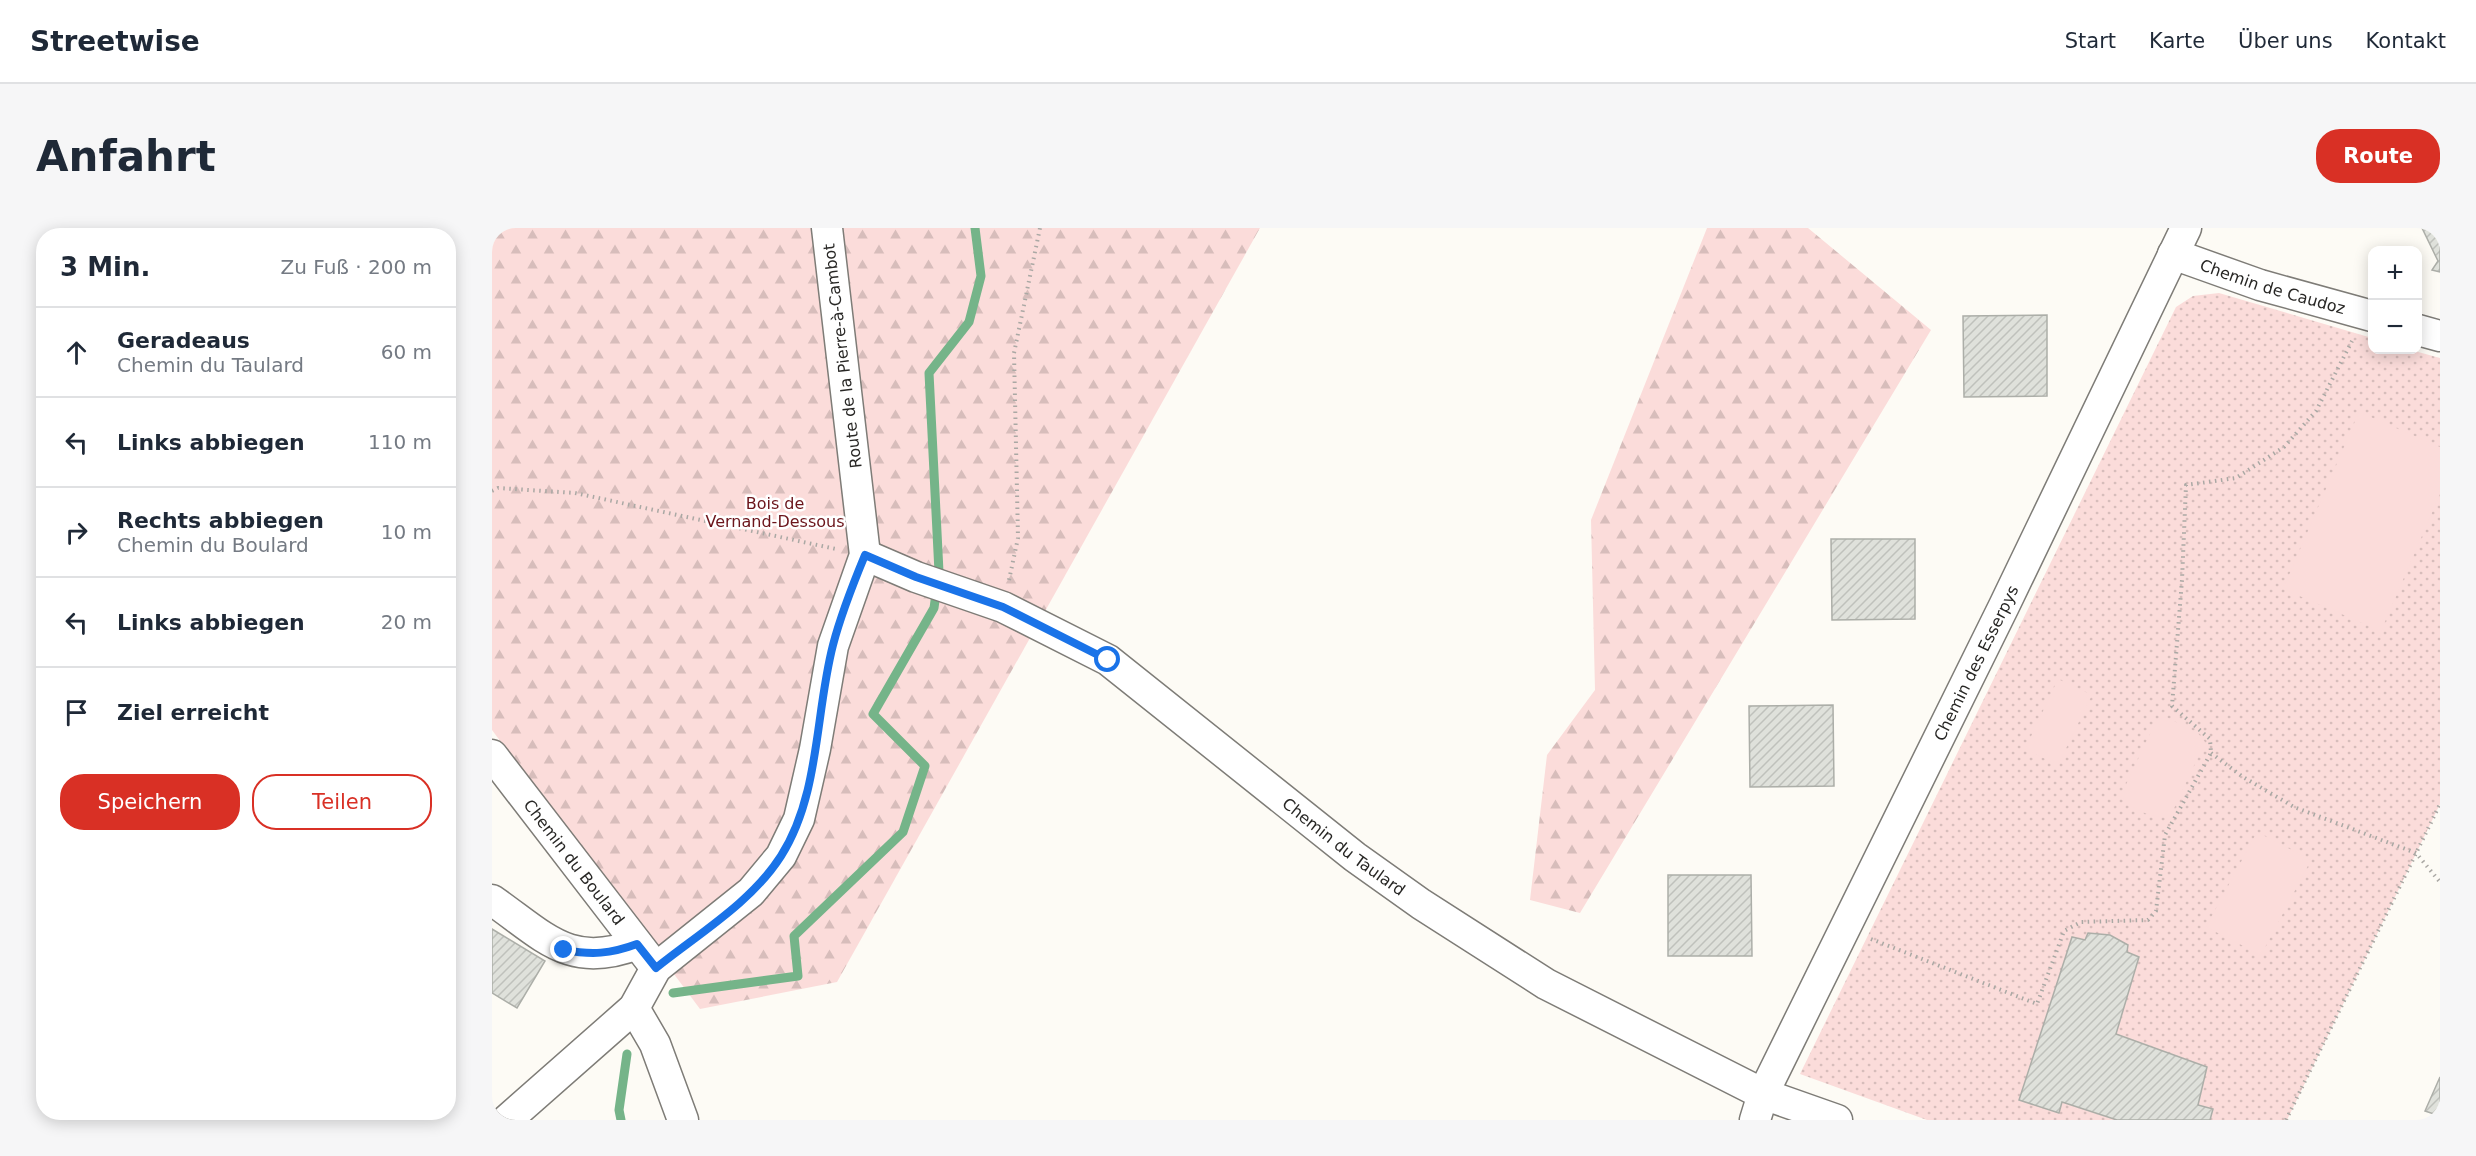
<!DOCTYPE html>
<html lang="de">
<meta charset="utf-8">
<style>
:root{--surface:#fff;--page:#f6f6f7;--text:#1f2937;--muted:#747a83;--line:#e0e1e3;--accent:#d93025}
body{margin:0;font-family:"DejaVu Sans",sans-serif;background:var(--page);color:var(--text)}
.controls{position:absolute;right:18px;top:18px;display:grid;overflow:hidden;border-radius:12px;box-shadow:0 3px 15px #0003}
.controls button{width:54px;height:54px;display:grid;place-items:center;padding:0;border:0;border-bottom:2px solid var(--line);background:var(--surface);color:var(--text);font:30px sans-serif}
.stop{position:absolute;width:18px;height:18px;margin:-14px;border:4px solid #1a73e8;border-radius:50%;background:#fff}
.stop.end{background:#1a73e8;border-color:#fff;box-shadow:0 2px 6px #0008}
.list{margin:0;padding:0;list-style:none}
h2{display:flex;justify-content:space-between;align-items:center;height:78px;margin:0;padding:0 24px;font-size:26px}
h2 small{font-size:20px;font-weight:400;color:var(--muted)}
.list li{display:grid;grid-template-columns:39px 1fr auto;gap:18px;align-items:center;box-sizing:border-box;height:90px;padding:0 24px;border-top:2px solid var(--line)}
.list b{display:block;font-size:22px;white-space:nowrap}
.list p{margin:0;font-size:20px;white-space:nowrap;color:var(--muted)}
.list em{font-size:20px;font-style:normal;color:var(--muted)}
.actions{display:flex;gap:12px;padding:18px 24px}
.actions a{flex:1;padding:14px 0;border:2px solid var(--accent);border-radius:24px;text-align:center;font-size:21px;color:var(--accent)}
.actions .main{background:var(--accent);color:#fff}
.icon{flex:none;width:33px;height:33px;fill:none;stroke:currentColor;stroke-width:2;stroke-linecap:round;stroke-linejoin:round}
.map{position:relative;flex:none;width:1948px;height:892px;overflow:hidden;border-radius:24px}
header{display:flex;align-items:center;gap:36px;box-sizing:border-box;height:84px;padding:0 30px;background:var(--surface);border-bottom:2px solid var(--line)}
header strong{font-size:28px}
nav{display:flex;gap:33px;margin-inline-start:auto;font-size:21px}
.intro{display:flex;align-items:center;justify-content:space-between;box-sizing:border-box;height:144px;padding:0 36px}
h1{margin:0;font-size:42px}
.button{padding:15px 27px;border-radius:24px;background:var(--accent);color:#fff;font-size:21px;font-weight:700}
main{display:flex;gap:36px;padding:0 36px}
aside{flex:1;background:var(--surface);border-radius:24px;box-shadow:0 3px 15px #0003}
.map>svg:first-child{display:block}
.forest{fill:url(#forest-firs)}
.park{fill:url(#park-dots)}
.pitch{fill:#fbdcda}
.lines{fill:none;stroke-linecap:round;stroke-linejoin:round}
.stream{stroke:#75b489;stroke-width:9}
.building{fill:url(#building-hatch);stroke:#acaea8;stroke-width:1.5}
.minor-casing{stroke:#7e7c77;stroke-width:33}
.path{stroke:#aaa8a4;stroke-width:4;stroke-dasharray:1.5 4.5;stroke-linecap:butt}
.minor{stroke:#fff;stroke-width:30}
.route{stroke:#1a73e8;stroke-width:8}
.labels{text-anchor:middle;stroke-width:5;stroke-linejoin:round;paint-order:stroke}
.street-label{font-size:16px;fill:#282725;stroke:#fff}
.park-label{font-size:16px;fill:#6b141a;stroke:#fff}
</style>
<header>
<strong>Streetwise</strong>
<nav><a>Start</a><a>Karte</a><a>Über uns</a><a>Kontakt</a></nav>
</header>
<div class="intro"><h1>Anfahrt</h1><a class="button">Route</a></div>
<main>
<aside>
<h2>3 Min.<small>Zu Fuß · 200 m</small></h2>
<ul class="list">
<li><svg class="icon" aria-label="ahead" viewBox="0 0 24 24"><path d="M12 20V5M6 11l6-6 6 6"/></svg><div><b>Geradeaus</b><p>Chemin du Taulard</p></div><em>60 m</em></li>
<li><svg class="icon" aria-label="left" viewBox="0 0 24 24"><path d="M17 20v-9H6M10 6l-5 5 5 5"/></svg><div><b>Links abbiegen</b></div><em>110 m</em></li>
<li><svg class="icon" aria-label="right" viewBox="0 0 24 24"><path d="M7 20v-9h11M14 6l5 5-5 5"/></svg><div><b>Rechts abbiegen</b><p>Chemin du Boulard</p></div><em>10 m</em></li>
<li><svg class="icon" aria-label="left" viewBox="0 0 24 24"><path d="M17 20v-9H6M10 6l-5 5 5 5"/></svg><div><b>Links abbiegen</b></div><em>20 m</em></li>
<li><svg class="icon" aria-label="arrive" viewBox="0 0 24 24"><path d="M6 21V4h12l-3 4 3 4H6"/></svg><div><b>Ziel erreicht</b></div></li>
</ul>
<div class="actions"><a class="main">Speichern</a><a>Teilen</a></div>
</aside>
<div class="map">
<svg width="1948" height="892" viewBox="0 0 1948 892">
<defs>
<pattern id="forest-firs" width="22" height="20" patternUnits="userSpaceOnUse" patternTransform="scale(1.5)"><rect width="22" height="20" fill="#fbdcda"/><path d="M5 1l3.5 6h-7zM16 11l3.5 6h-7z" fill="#d7bdbb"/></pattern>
<pattern id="park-dots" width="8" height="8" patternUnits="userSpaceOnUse" patternTransform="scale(1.5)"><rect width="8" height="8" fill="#fbdcda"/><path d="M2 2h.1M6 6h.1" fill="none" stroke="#d7bdbb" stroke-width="1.8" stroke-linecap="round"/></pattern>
<pattern id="building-hatch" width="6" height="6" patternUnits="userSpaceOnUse" patternTransform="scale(1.5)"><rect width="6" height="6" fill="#dfe1db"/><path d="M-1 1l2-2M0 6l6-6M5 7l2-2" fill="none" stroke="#bfc1bc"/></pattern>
</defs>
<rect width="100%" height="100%" fill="#fdfbf5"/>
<g class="forest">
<polygon points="0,0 768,0 345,754 208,781 0,502"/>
<polygon points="1215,0 1316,0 1439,102 1088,685 1038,672 1055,527 1103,462 1099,292"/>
</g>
<polygon class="park" points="1727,65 1880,110 1880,122 1919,122 1948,130 1948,576 1795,892 1435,892 1308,846 1684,79 1701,68"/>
<g class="pitch">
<polygon points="1867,184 1948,219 1948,266 1889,403 1791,361"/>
<polygon points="1566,451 1600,467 1566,537 1533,521"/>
<path d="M 1674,489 L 1706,505 L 1713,514 L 1678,589 C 1662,591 1638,582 1629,567 L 1665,491 Z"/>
<polygon points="1765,604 1819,632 1769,727 1714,699"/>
</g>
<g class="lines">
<g class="stream">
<polyline points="181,765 306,748 302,708 411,604 433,538 381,486 442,380 447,344 437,145 477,94 489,48 483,0"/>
<polyline points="129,892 127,882 135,826"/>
</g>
</g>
<g class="building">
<polygon points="1930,0 1948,0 1948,44 1940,42 1946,33"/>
<polygon points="1555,87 1555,168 1472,169 1471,88"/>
<polygon points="1339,311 1423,311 1423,391 1340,392"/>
<polygon points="1341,477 1342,558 1258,559 1257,478"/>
<polygon points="1176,647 1259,647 1260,728 1176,728"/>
<polygon points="0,701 53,733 25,780 0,765"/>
<polygon points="1596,705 1618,707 1636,717 1635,724 1647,729 1624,806 1715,839 1706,877 1721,881 1718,892 1625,892 1570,874 1567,885 1527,872 1580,709 1593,712"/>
<polygon points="1948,849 1948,888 1933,883"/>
</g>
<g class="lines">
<g class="minor-casing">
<g id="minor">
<path id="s1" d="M 1681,26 L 1768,57 L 1880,88"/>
<polyline points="1926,102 1948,108"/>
<path id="s2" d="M 373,327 L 424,349 L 511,379 L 616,432 L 863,629 L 929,676 L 1054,756 L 1271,866 L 1345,892"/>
<path id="s3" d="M 0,527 L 164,740"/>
<path d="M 0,672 C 53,709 78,742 145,716"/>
<polyline points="142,780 163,816 191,892"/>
<polyline points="15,892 142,780 164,740 259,664 289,628 307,591 323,521 341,418 373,327 335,0"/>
<path id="s4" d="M 1263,892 L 1271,866 L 1512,378 L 1694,0"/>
</g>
</g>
<g class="path">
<polyline points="0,263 6,260 83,265 344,321"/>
<polyline points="517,352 526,310 522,125 548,0"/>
<polyline points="1719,525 1751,549 1802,579 1924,625 1948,654"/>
<polyline points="1379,711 1545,776 1572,703 1589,694 1656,692 1664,683 1673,607 1719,525 1718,511 1680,478 1690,352 1694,257 1744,250 1792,219 1824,183 1860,113"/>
<polyline points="1794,892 1948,576"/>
</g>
<use href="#minor" class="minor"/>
</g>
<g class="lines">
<path class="route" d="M 72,722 C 100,727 118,726 145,716 L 164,740 C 206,706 259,675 289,628 C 328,567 323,486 341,417 C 349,386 361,356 373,327 L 424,349 L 511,379 L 616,432"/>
</g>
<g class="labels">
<g class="street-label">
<text dy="6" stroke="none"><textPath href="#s1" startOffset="105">Chemin de Caudoz</textPath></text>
<text transform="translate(350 128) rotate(-97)" y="6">Route de la Pierre-à-Cambot</text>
<text dy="6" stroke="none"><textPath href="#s4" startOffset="508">Chemin des Esserpys</textPath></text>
<text dy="6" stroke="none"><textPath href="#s2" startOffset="566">Chemin du Taulard</textPath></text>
<text dy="6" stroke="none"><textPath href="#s3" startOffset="135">Chemin du Boulard</textPath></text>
</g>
<g class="park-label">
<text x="283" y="281">Bois de<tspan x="283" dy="18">Vernand-Dessous</tspan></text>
</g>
</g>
</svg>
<div class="controls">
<button>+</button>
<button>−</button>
</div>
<div class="stop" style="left:616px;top:432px"></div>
<div class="stop end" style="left:72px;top:722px"></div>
</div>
</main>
